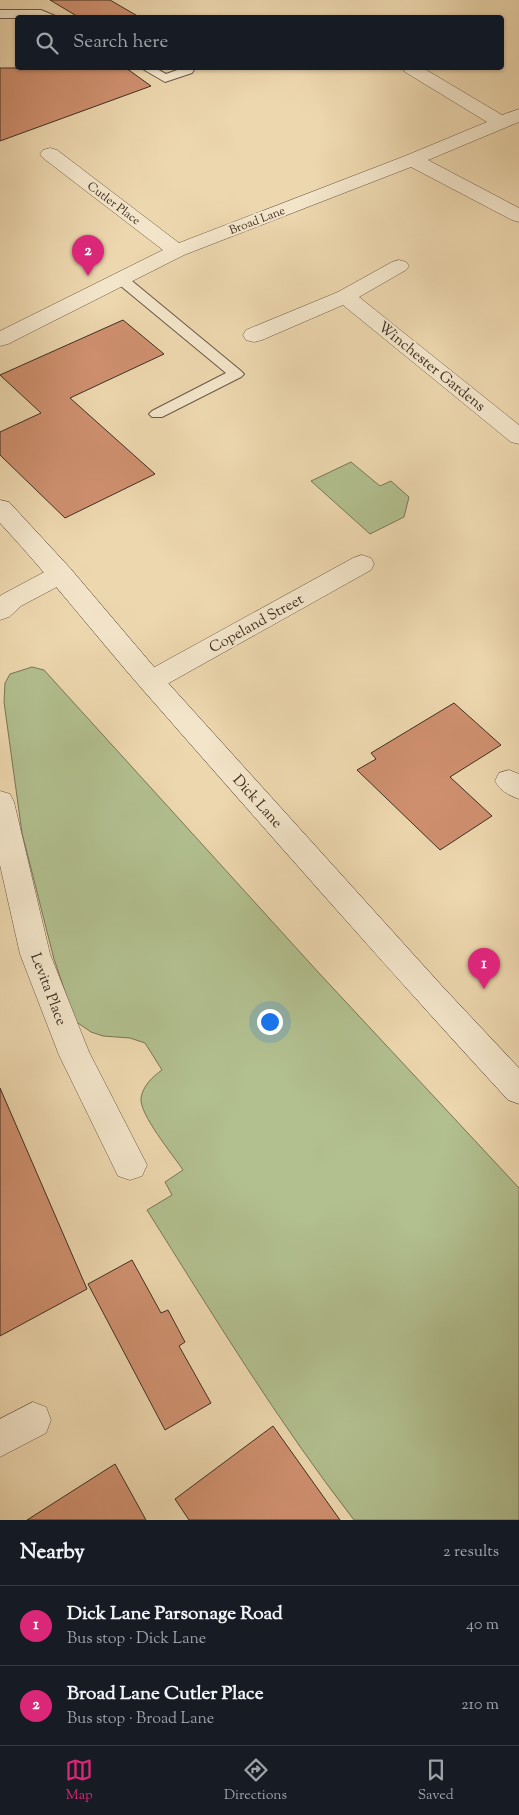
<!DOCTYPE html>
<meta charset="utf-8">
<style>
:root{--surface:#171b24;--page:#242831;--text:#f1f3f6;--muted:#9ea1a6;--line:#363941;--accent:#db2777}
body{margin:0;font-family:"Sorts Mill Goudy",serif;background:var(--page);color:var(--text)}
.you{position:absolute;left:269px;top:1021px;width:18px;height:18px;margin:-12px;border:4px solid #fff;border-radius:50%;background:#1a73e8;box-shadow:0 0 0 8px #1a73e833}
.badge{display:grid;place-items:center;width:32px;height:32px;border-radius:50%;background:var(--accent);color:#fff;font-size:16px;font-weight:700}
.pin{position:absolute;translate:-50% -41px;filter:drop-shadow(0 1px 2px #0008)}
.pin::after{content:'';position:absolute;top:26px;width:18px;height:15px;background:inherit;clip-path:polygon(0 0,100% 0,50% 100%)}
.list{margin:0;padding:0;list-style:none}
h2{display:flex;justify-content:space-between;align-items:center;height:65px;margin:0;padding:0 20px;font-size:21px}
h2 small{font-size:16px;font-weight:400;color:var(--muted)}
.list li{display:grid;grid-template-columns:32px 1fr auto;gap:15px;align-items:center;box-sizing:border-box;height:80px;padding:0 20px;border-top:1px solid var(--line)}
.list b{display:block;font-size:19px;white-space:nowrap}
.list p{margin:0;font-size:16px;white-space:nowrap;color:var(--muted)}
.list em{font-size:16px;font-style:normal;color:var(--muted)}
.icon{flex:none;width:28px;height:28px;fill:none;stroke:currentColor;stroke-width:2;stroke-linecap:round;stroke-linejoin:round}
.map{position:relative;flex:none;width:519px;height:1520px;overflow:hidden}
.search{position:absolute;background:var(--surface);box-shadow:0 1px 4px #0004;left:15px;right:15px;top:15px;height:55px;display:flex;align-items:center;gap:12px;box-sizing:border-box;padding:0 18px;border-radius:5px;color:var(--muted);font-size:19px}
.sheet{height:225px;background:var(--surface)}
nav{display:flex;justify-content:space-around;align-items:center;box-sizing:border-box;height:70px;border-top:1px solid var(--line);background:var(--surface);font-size:14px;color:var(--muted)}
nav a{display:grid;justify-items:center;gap:2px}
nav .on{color:var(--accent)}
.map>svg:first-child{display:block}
.green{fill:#b2bf8f;stroke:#787659}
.building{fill:#cf906f;stroke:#3e2e23}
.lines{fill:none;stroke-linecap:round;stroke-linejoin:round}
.lane-casing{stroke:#6a5846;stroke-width:2}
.street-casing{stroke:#6a5846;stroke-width:1}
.secondary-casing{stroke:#3e2e23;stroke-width:1}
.lane{fill:#f3e5ca;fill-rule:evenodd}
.street{fill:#f3e5ca;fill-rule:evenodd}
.secondary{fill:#f3e5ca;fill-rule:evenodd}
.labels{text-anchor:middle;stroke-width:4.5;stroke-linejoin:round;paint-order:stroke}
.far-street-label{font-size:12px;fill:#3e2e23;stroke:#f3e5ca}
.street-label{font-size:15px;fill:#3e2e23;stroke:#f3e5ca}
</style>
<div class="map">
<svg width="519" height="1520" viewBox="0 0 519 1520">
<rect width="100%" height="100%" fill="#edd7ae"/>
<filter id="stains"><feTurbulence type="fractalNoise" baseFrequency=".004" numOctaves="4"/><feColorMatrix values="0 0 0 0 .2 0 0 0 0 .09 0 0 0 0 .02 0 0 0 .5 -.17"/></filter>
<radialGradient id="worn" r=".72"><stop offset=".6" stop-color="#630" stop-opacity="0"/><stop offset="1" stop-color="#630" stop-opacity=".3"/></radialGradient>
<g class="green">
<polygon points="351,462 380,486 391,481 409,497 404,517 370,534 311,481"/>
<path d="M 32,667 L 44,670 L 318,972 L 519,1188 L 519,1520 L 354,1520 C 278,1422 213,1315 147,1210 L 172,1195 L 165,1182 L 183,1170 C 173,1155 139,1114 141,1098 C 143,1086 152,1077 162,1070 L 145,1043 L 130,1038 L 103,1036 L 91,1032 L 75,1021 L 54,959 L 22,833 L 4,702 L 5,683 L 10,674 Z"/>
</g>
<g class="building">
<polygon points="50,0 110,0 141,18 80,18"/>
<polygon points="0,68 126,68 151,86 0,141"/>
<polygon points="123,320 164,354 70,398 155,474 65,518 0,455 0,432 41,413 0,375"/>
<polygon points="454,703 501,745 450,777 492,816 440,850 357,770 376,759 371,753"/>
<polygon points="0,1088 87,1289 0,1336"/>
<polygon points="132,1260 161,1313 168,1310 185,1342 179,1346 211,1403 165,1430 88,1284"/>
<polygon points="273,1426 340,1520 189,1520 175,1499"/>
<polygon points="115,1464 146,1520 27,1520"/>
</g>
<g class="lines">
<g class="lane-casing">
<g id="lane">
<polygon points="0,10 41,10 60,18 0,18"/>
<polygon points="141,68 155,68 166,74 183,68 192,68 194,70 192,73 165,82"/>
<polygon points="121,275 126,276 241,371 244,374 241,377 162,417 152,417 149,414 152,411 226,373 116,282 114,279 116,276"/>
</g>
</g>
<g class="street-casing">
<g id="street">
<polygon points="402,68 423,68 502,115 519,109 519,122 428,160 519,208 519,222 512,220 411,167 184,255 8,344 0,346 0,331 163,250 43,158 40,154 43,150 50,148 57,150 179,243 405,156 487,122 405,72"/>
<polygon points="399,260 406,262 409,266 406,270 359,297 519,425 519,444 511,442 343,305 262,340 254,342 246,340 243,335 246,330 338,292 392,262"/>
<polygon points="362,555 371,558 374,564 371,570 160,688 151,691 142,688 138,681 142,674 353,558"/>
<polygon points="61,565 70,568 73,574 70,580 21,606 9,617 0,620 0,596 3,594 52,568"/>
<path d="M 509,770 L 519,774 L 519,799 C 508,795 501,791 495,781 L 499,773 Z"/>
<polygon points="0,791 10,794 14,802 50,954 89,1052 147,1165 142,1176 130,1180 118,1176 59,1055 20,954 0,865"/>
<polygon points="33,1402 46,1407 51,1420 46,1433 0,1457 0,1419"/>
</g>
</g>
<g class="secondary-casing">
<path id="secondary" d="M 0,500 L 9,502 L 70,568 L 160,674 L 442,986 L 519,1068 L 519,1104 L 508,1100 C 384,965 264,828 143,690 C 95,635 50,577 0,523 Z"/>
</g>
<use href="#lane" class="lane"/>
<use href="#street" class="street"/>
<use href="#secondary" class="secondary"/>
</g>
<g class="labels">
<g class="far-street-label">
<text transform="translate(114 203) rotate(37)" y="4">Cutler Place</text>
<text transform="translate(257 220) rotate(-21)" y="4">Broad Lane</text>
</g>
<g class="street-label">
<text transform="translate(432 366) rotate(39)" y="5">Winchester Gardens</text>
<text transform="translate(256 623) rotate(-29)" y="5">Copeland Street</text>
<text transform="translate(258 801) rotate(48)" y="5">Dick Lane</text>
<text transform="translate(49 989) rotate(69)" y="5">Levita Place</text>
</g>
</g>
<rect width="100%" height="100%" filter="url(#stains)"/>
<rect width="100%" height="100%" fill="url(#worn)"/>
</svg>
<div class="you"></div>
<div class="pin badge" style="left:484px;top:989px">1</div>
<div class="pin badge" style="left:88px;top:276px">2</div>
<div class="search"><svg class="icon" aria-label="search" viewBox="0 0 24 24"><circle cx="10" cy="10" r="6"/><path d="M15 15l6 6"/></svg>Search here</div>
</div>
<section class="sheet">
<h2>Nearby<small>2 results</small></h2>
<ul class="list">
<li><span class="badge">1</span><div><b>Dick Lane Parsonage Road</b><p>Bus stop · Dick Lane</p></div><em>40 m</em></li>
<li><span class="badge">2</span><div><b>Broad Lane Cutler Place</b><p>Bus stop · Broad Lane</p></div><em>210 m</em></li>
</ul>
</section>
<nav>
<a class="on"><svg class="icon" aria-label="map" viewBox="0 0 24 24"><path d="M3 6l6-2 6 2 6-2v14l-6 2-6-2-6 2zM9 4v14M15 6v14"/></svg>Map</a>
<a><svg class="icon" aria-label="directions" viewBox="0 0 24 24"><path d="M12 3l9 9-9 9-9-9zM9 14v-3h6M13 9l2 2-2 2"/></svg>Directions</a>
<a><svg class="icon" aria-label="saved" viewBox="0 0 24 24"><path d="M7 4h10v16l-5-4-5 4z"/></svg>Saved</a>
</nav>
